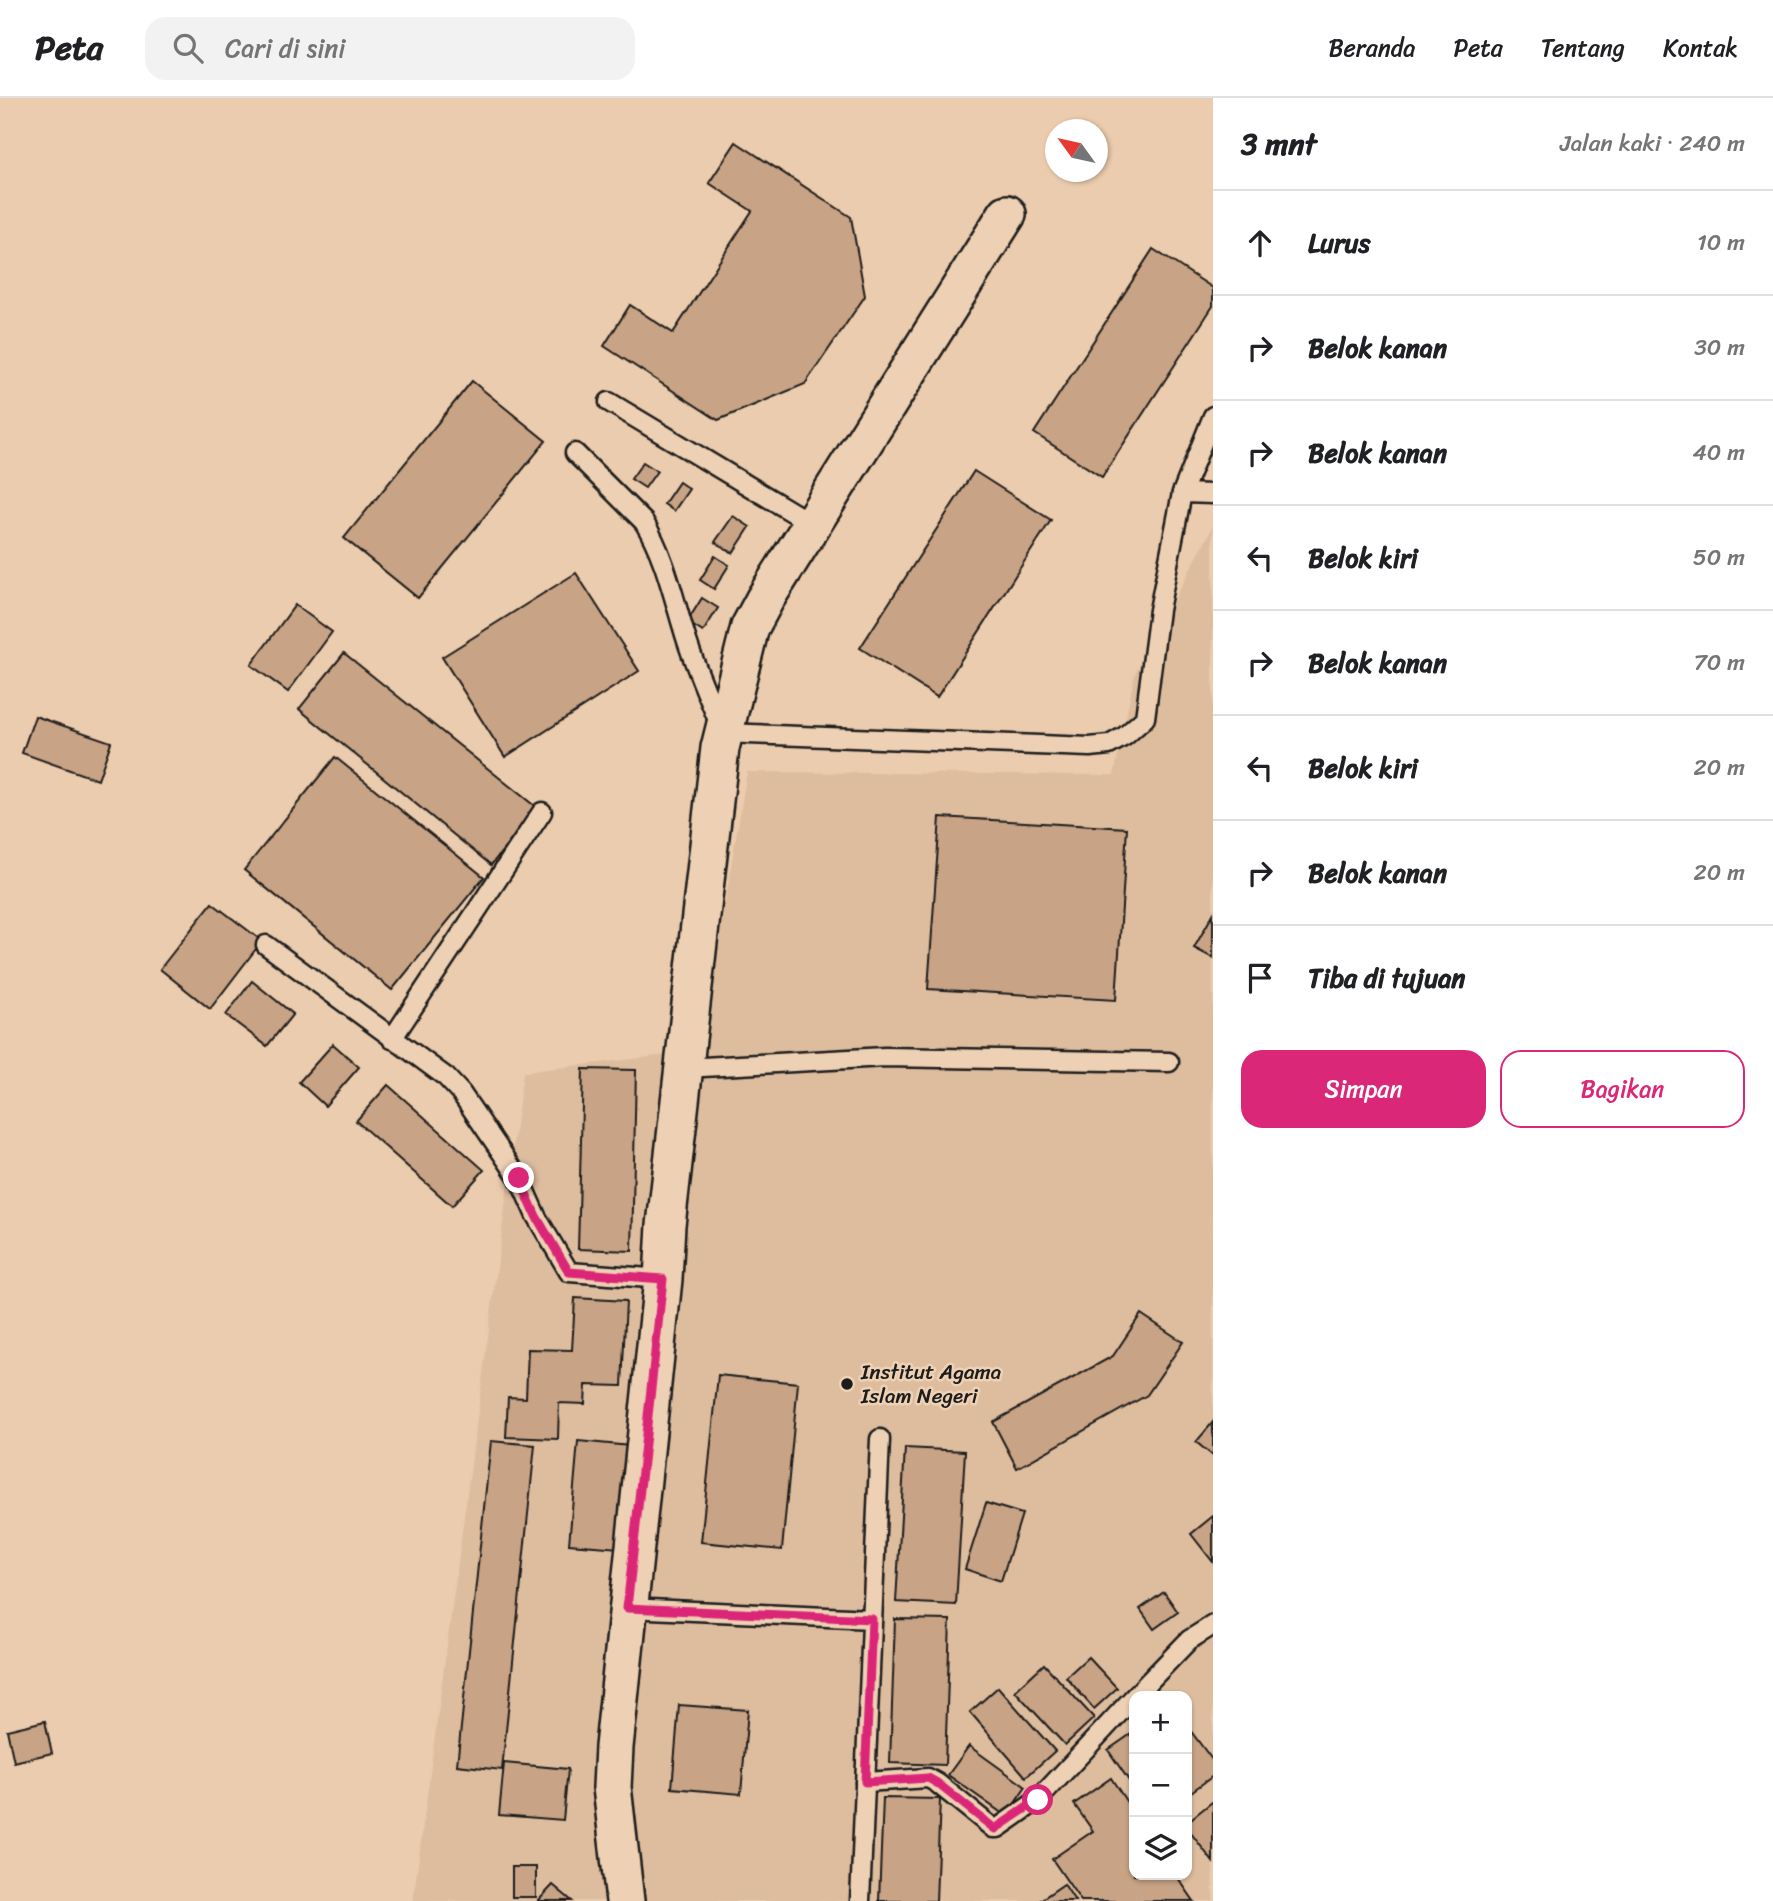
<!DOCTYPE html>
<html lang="id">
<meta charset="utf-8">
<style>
:root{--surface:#fff;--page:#f2f2f2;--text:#202124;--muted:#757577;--line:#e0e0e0;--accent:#db2777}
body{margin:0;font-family:Sriracha,sans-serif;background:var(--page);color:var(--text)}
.controls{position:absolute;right:21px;bottom:21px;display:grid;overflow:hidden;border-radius:14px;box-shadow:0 2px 5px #0004}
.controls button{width:63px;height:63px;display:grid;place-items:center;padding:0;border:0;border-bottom:2px solid var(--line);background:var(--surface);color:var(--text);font:35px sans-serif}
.compass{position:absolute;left:1045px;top:21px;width:63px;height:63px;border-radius:50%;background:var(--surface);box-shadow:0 2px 5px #0004;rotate:303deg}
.stop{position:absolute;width:21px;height:21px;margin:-16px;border:5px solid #db2777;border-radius:50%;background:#fff}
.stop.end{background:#db2777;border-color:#fff;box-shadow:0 2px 7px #0008}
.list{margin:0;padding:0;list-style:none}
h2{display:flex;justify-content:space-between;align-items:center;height:91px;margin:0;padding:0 28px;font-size:30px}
h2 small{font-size:23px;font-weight:400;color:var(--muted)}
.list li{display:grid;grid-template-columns:46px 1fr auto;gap:21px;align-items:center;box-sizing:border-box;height:105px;padding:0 28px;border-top:2px solid var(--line)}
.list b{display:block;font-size:26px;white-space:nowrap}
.list em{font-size:23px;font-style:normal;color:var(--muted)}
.actions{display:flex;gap:14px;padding:21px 28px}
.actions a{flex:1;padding:16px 0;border:2px solid var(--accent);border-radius:21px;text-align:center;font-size:24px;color:var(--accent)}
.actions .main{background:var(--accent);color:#fff}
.icon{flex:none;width:38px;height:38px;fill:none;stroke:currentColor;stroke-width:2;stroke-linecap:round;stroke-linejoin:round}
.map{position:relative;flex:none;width:1213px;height:1803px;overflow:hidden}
header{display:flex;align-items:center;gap:42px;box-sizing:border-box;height:98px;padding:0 35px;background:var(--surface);border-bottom:2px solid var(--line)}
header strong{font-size:33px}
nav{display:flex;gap:38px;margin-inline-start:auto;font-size:24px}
.search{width:490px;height:63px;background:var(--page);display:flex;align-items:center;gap:18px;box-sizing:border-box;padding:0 24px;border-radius:21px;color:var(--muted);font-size:26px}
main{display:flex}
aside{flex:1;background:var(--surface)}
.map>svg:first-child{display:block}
.built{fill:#debd9f;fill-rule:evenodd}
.building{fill:#c9a385;stroke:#1c1c1c;stroke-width:2}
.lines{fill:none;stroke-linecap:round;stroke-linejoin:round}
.service-casing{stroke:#1c1c1c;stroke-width:23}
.minor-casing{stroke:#1c1c1c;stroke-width:42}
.service{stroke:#eed1b4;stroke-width:18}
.minor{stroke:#eed1b4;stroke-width:37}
.route{stroke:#db2777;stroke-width:9}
.poi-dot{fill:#1c1c1c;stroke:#eed1b4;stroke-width:2.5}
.labels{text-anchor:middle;stroke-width:5;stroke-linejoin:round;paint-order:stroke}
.poi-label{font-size:21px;fill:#1c1c1c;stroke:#eed1b4;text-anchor:start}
</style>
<header>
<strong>Peta</strong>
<div class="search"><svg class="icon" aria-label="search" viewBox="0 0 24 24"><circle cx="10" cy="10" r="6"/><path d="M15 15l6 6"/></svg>Cari di sini</div>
<nav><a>Beranda</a><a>Peta</a><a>Tentang</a><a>Kontak</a></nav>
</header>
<main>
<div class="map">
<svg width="1213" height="1803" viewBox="0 0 1213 1803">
<rect width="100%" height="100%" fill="#ecccae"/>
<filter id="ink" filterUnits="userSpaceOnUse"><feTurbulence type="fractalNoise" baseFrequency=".0143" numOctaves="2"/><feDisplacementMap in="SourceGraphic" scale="14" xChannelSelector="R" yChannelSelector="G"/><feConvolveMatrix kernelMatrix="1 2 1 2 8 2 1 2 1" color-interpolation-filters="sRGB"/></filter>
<g filter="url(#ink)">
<path class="built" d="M 1213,429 L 1213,1803 L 413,1803 L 523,974 L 700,953 L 747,674 L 1114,677 L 1135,575 ZM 1134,1598 L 1187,1598 L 1187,1777 L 1134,1777 Z"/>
<g class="building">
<polygon points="736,44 851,119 865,198 805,286 718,322 604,248 630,207 673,235 752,113 709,85"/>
<polygon points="1153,151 1213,190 1213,208 1102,379 1034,335"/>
<polygon points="472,283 546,343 418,500 344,440"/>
<polygon points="643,364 657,373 645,390 631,381"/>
<polygon points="974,373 1051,422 937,599 860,550"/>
<polygon points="679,384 689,391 674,413 664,406"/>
<polygon points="733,418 750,429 733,455 715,444"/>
<polygon points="715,458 729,467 714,491 700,482"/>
<polygon points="576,475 639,573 505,659 442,559"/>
<polygon points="702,500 718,510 703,534 687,524"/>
<polygon points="295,507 332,534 288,594 251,567"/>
<polygon points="344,555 537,710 491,767 299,611"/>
<polygon points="35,618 111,644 98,682 22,655"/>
<polygon points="335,659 484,779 392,892 244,772"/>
<polygon points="940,719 1127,730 1116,902 928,891"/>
<polygon points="212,805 262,843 210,911 160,871"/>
<polygon points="1213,816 1213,860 1194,850"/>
<polygon points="252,883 293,916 267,948 226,917"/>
<polygon points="333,946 359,969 325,1008 299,984"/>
<polygon points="583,971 636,972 632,1153 578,1151"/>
<polygon points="388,987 484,1072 452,1108 356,1023"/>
<polygon points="575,1200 626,1203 622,1288 586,1287 585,1306 559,1305 558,1341 506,1339 508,1299 526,1300 528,1251 572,1252"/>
<polygon points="1141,1216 1183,1244 1147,1297 1017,1370 993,1324 1113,1258"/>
<polygon points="718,1277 798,1285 782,1452 701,1444"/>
<polygon points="1213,1324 1213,1358 1196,1344"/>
<polygon points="491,1343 535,1347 502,1672 457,1667"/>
<polygon points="578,1343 630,1348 620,1450 569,1446"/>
<polygon points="905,1350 965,1353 956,1507 896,1504"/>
<polygon points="986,1405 1022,1416 1001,1483 965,1471"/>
<polygon points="1213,1418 1213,1464 1191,1436"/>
<polygon points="1164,1494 1178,1514 1154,1531 1140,1511"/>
<polygon points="895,1521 950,1522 945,1667 890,1665"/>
<polygon points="1088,1559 1117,1590 1094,1611 1066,1579"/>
<polygon points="1044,1566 1094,1620 1065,1647 1015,1593"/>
<polygon points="998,1589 1055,1653 1026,1679 970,1614"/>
<polygon points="679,1607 748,1612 741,1696 672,1690"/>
<polygon points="45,1623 52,1655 14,1664 7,1632"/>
<polygon points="1187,1628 1213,1663 1213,1678 1191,1694 1187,1689"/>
<polygon points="1134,1634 1134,1690 1108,1652"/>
<polygon points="969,1648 1026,1689 1006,1718 948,1677"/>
<polygon points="504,1665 568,1671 563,1722 499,1717"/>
<polygon points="1111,1680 1134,1715 1134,1777 1176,1777 1194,1803 1081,1803 1052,1761 1093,1733 1074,1706"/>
<polygon points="883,1700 940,1701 936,1803 879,1803"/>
<polygon points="1212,1704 1213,1705 1213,1764 1187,1730 1187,1724"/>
<rect x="512" y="1769" width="24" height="30"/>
<polygon points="1064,1786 1075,1803 1039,1803"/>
<polygon points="553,1787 572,1803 538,1803"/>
</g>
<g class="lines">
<g class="service-casing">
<g id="service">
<polyline points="609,304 812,426"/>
<path d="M 575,355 L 644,424 C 666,460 674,503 687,543 C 697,574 711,604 723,635 L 1090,649 L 1109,647 L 1125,638 L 1145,620 L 1159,512 L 1182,395 L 1213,318"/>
<polyline points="1182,395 1213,396"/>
<polyline points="266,847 446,979 461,995 519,1080 536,1118 569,1174 663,1181"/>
<polyline points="392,941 542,714"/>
<polyline points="684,970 885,959 1169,964"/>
<polyline points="627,1510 872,1521"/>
<polyline points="1135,1598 1189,1542 1213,1527"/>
<polyline points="865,1684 928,1680 937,1685 993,1730 998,1730 1038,1702 1134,1599"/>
<polyline points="860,1803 880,1341"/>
</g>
</g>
<g class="minor-casing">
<polyline id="minor" points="625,1803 612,1689 614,1649 663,1181 666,1127 720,650 750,529 765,501 1007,116"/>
</g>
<use href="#service" class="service"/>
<use href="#minor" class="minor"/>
</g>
</g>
<g class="lines" filter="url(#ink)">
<polyline class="route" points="519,1080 536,1118 569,1174 663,1181 627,1510 872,1521 865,1684 928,1680 937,1685 995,1731 1038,1702"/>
</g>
<circle class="poi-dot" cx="847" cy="1286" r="7"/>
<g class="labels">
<g class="poi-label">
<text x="861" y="1281">Institut Agama<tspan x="861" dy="24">Islam Negeri</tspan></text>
</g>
</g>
</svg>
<div class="controls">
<button>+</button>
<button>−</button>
<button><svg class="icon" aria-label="layers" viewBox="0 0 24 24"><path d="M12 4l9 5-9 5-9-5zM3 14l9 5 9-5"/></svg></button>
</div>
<svg class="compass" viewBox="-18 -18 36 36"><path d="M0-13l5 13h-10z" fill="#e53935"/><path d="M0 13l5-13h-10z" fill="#757577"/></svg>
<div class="stop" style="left:1038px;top:1702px"></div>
<div class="stop end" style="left:519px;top:1080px"></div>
</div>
<aside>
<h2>3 mnt<small>Jalan kaki · 240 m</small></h2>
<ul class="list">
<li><svg class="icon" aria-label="ahead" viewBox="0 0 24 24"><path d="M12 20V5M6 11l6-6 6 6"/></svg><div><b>Lurus</b></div><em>10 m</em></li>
<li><svg class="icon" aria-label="right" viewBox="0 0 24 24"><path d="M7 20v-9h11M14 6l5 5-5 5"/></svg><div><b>Belok kanan</b></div><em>30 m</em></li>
<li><svg class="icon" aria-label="right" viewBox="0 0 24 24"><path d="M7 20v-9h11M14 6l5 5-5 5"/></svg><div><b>Belok kanan</b></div><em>40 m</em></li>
<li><svg class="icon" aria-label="left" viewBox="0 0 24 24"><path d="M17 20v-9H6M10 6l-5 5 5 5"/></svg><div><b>Belok kiri</b></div><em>50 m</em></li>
<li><svg class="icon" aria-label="right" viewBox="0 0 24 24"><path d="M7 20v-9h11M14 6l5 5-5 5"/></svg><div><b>Belok kanan</b></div><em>70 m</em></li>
<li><svg class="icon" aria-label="left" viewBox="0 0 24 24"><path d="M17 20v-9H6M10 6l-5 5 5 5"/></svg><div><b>Belok kiri</b></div><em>20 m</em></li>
<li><svg class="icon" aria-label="right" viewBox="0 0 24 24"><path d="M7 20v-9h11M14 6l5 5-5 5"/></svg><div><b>Belok kanan</b></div><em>20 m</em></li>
<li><svg class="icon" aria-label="arrive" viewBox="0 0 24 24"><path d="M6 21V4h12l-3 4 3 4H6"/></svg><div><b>Tiba di tujuan</b></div></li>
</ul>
<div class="actions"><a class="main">Simpan</a><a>Bagikan</a></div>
</aside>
</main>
